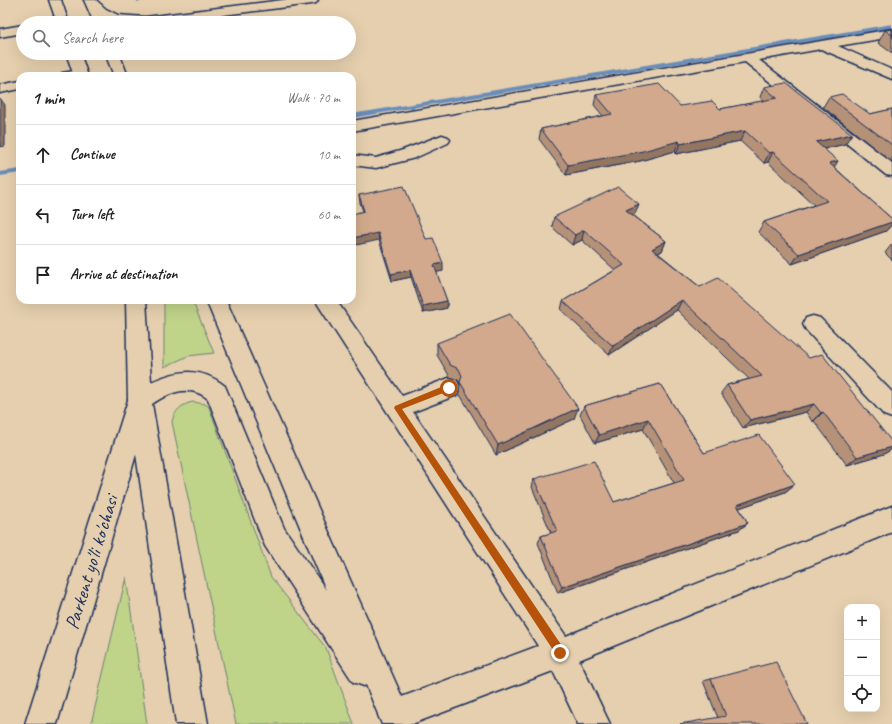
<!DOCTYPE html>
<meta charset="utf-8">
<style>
:root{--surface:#fff;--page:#f6f6f6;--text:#222;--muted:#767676;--line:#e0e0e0}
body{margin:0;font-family:Caveat,sans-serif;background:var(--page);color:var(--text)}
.controls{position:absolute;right:12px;bottom:12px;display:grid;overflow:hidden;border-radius:8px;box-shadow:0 4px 16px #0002}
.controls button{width:36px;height:36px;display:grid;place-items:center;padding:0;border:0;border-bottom:1px solid var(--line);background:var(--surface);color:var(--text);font:20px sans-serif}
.stop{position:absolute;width:12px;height:12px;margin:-9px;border:3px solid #b45309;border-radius:50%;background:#fff}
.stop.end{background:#b45309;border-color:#fff;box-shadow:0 1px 4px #0008}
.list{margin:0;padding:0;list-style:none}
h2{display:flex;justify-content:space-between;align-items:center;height:52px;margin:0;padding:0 16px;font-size:17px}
h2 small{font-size:13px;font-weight:400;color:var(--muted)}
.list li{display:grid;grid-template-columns:26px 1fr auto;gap:12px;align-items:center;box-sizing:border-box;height:60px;padding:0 16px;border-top:1px solid var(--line)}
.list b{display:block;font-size:15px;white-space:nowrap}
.list em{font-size:13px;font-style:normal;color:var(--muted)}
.icon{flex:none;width:22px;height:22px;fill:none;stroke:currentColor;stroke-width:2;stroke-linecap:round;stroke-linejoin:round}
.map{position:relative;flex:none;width:892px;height:724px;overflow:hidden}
.search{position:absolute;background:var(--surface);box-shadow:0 4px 16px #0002;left:16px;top:16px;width:340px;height:44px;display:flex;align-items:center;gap:10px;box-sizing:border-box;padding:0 14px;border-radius:22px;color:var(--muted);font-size:15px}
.panel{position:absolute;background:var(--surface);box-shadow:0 4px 16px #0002;left:16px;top:72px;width:340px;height:232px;border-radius:12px}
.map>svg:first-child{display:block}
.green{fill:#bfd389;stroke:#6d8174}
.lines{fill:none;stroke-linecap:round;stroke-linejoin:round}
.stream{fill:#698dba;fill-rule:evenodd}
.minor-casing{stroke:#1b2f5e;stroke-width:3}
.highway-casing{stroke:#1b2f5e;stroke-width:3}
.minor{fill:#e5cfae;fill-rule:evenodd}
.highway{fill:#e5cfae;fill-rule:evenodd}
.wall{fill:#b59178;stroke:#1b2f5e}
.shaded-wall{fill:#937662;stroke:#1b2f5e}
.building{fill:#d2a98c;stroke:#1b2f5e}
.route{fill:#b45309}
.labels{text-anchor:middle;stroke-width:3;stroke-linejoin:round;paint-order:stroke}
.near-street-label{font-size:20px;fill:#1b2f5e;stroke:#e5cfae}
</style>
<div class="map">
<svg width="892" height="724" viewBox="0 0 892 724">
<rect width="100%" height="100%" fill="#e5cfae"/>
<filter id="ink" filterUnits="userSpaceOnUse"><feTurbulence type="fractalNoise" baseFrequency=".025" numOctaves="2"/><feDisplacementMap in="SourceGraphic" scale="8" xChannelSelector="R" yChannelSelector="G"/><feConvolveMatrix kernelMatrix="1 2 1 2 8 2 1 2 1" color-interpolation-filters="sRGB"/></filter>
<g filter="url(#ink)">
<g class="green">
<polygon points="164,300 192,300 214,353 188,356 164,367"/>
<path d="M 193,402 L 205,404 L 209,407 L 271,577 L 326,648 L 354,724 L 236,724 L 172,422 C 174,411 182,404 193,402 Z"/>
<polygon points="126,577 147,724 91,724"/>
</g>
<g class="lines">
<g class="stream">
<polygon points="137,0 148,0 137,2"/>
<polygon points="892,24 892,28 352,118 352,114"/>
<polygon points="20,169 20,173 0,176 0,172"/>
</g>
<g class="minor-casing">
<g id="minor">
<polygon points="84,0 96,0 106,9 118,15 145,17 283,0 318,0 316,3 312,4 159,23 119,23 110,21 97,14"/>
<polygon points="23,25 23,33 0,37 0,29"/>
<polygon points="892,29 892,37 838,46 892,70 892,79 821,49 759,60 892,163 892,176 886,175 745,62 352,131 352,121"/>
<polygon points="80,70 85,71 87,74 86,76 60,76 62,73"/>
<polygon points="20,81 20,89 0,93 0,85"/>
<polygon points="442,135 448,137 450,140 448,143 415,158 376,168 352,165 352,155 376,158 403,150"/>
<polygon points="315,300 336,300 402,396 449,378 457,381 460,388 457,395 413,412 566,636 892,506 892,532 579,660 610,724 578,724 553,671 412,724 382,724 378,715 383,704 538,646"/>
<polygon points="813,316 820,318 892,392 892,418 884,415 806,330 803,324 806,318"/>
<polygon points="140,390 148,393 152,400 57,724 25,724 128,400 132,393"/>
</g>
</g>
<g class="highway-casing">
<g id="highway">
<polygon points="49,0 61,0 69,23 57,23"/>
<polygon points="84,0 96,0 106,23 94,23"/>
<polygon points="66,53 80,53 88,76 74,76"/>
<polygon points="105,53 119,53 128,76 114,76"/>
<path d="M 126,300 L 146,300 L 151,382 C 178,370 200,366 225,386 L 284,528 L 326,590 L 206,300 L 226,300 L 414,724 L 382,724 L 366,685 L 364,686 L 353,682 L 265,546 L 208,399 C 190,384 170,392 152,404 L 208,724 L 176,724 L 128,400 Z"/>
</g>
</g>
<use href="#minor" class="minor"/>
<use href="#highway" class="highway"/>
</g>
<g class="wall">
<polygon points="892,29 892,53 878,43 885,30"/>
<polygon points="764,87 845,144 824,149 834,167 892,219 892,224 886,231 792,264 758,232 764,222 814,205 768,162 764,163 740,141 676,154 675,151 640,161 566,175 539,139 541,129 603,116 594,105 596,95 680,106 720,109 763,101 760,97"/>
<polygon points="829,97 870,114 892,109 892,162 823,107"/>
<polygon points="359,195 426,239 443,271 436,272 447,301 447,308 423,313 411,277 392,281 379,240 363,211 360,203"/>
<polygon points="635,214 633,215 666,241 662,251 658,253 892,442 892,449 884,454 847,465 814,421 812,421 806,412 743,428 721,393 727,385 749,379 677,310 609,355 561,310 563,301 615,270 582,240 572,245 552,227 554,217"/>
<polygon points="892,244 892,260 885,253"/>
<polygon points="437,343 574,419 496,455 459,393 460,384 458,380 450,377 437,355"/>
<polygon points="660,384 704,453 795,484 785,492 739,508 748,523 739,530 558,593 538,543 541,536 551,533 532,487 534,479 614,502 674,483 643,429 595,443 580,415 584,406"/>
<polygon points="711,679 807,724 718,718 703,681"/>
</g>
<g class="shaded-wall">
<polygon points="0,98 5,105 5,146 0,147"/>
<polygon points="745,131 740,141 676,154 680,144"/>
<polygon points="852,134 845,144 810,152 816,142"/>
<polygon points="679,141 675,151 640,161 566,175 568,165"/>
<polygon points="773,152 768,162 764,163 769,153"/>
<polygon points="838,161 832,171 829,163"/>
<polygon points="639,204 635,214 623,220 626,210"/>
<polygon points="892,222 892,224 886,231 792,264 799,254"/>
<polygon points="584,230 582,240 572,245 575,235"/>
<polygon points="378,233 379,240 352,246 352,238"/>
<polygon points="666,241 662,251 648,258 652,249"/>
<polygon points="443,263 443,271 434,273 434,265"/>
<polygon points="410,270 411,277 392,281 391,274"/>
<polygon points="682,300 677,310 609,355 613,346"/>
<polygon points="447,301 447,308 423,313 423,306"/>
<polygon points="814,404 806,412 743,428 750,420"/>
<polygon points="578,408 574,419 496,455 498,445"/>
<polygon points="823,412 814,421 812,421 821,413"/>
<polygon points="648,419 643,429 595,443 599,435"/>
<polygon points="892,447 892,449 884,454 847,465 857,457"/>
<polygon points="795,484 785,492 728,512 737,505"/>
<polygon points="748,523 739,530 558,593 562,587"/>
</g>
<g class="building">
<polygon points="892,29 892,35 885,30"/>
<polygon points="786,83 852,134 816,142 838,161 829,163 892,219 892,222 799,254 764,222 827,201 773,152 769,153 745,131 680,144 679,141 643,151 568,165 541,129 612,114 596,95 659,84 680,106 712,101 720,109 777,98 764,87"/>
<polygon points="842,94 870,114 892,109 892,145 829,97"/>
<polygon points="404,186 426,239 433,238 443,263 434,265 447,301 423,306 410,270 391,274 378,233 352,238 352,214 364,211 359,195"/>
<polygon points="618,187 639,204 626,210 666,241 652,249 700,287 718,278 809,358 822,354 892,442 892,447 857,457 823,412 821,413 814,404 750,420 727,385 762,376 682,300 613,346 563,301 624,265 584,230 575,235 554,217"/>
<polygon points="510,314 578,408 498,445 460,382 462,376 459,369 450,365 437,343"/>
<polygon points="660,384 704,453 759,435 795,484 737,505 748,523 562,587 541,536 557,531 534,479 594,461 614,502 684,480 648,419 599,435 584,406"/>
<polygon points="776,662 807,724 680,724 726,716 711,679"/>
</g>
</g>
<polygon class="route" points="446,385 451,385 451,390 402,409 564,649 565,653 564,656 560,657 557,656 394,408 395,406"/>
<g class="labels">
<g class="near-street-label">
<text transform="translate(91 562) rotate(-73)" y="7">Parkent yo'li ko'chasi</text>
</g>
</g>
</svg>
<div class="controls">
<button>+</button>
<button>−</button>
<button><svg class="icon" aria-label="locate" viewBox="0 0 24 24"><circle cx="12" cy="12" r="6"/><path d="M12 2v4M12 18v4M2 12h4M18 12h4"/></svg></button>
</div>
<div class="stop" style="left:449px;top:388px"></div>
<div class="stop end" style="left:560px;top:653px"></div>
<div class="search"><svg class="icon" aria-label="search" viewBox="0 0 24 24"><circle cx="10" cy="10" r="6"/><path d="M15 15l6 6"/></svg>Search here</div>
<section class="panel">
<h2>1 min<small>Walk · 70 m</small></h2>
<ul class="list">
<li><svg class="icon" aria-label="ahead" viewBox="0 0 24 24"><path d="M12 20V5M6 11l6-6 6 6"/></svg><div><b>Continue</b></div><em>10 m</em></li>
<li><svg class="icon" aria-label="left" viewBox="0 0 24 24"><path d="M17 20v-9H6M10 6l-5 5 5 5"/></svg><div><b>Turn left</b></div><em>60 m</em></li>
<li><svg class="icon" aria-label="arrive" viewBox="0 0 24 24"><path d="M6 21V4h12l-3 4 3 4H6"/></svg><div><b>Arrive at destination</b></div></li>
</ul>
</section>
</div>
